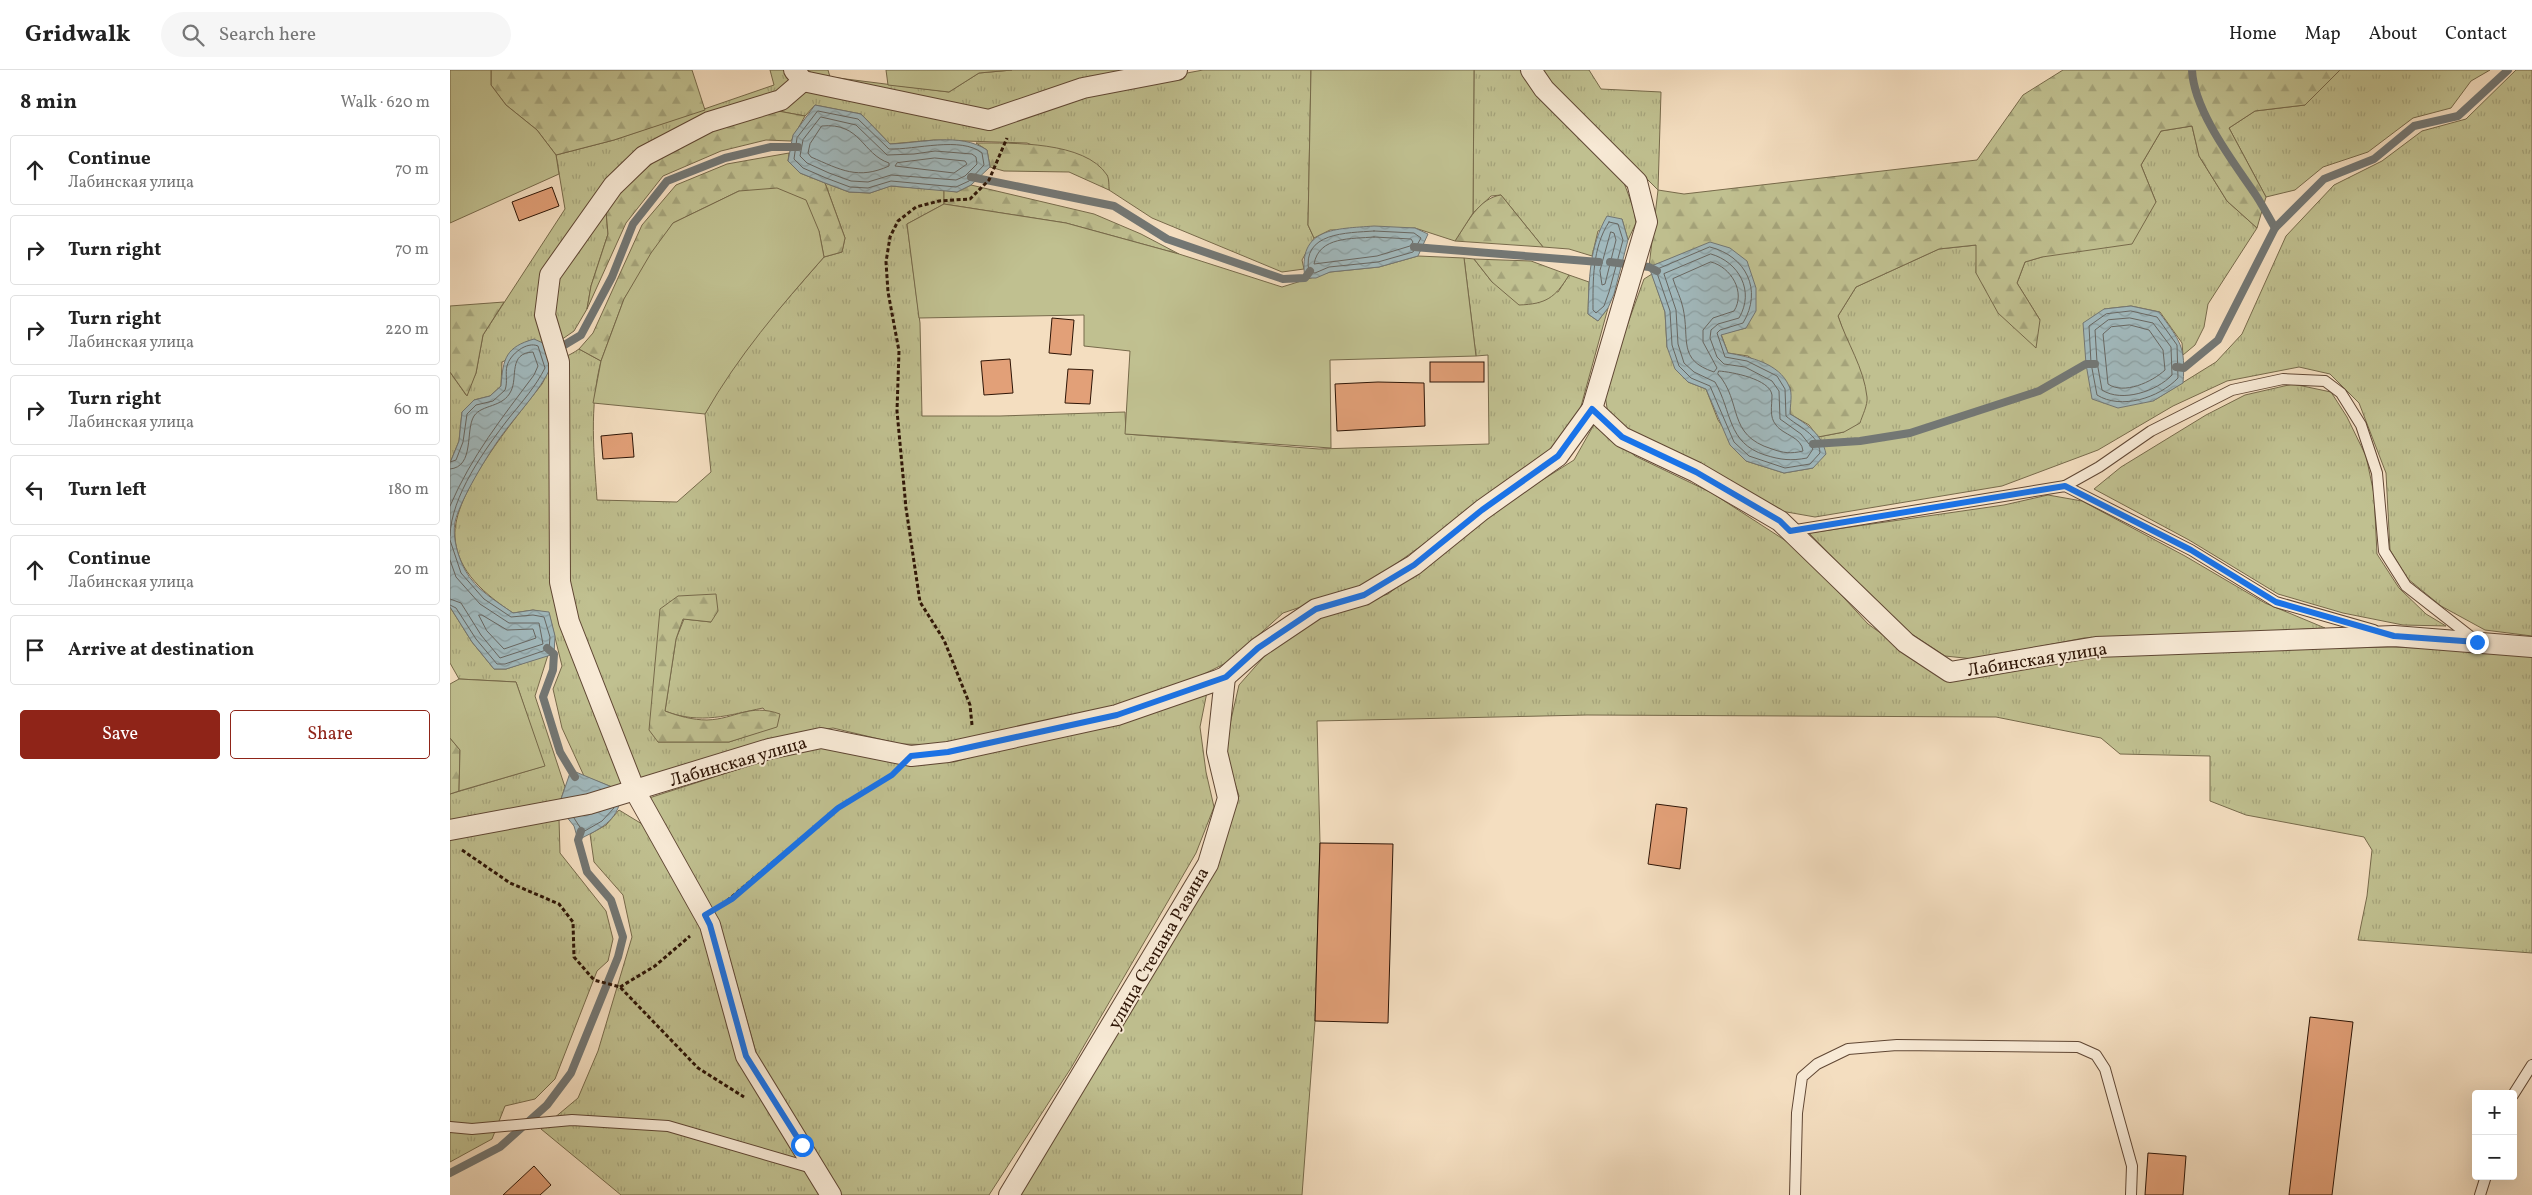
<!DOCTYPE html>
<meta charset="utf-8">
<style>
:root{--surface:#fff;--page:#f6f6f6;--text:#222;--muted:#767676;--line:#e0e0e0;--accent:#8f2418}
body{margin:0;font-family:Vollkorn,serif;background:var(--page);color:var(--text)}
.controls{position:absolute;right:15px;bottom:15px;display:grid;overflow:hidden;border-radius:5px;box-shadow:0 5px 20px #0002}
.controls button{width:45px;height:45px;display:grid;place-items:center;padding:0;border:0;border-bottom:1px solid var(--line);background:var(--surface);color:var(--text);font:25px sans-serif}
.stop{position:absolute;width:15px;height:15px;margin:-11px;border:4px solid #1a73e8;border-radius:50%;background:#fff}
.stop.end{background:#1a73e8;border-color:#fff;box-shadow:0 1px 5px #0008}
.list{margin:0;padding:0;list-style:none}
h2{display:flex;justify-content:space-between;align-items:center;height:65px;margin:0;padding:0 20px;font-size:21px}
h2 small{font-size:16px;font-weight:400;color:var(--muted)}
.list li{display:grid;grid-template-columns:32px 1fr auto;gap:15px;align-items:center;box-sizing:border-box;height:70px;margin:0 10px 10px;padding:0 10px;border:1px solid var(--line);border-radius:5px}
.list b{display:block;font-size:19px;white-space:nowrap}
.list p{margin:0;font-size:16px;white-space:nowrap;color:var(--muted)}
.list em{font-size:16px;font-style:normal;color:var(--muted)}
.actions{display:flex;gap:10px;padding:15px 20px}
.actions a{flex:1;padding:11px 0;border:1px solid var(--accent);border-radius:5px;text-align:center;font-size:18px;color:var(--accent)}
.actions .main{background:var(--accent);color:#fff}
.icon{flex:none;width:28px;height:28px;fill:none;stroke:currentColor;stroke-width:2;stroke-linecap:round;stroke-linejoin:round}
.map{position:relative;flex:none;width:2082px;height:1125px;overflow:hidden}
header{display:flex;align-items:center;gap:30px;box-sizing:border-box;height:70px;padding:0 25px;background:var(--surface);border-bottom:1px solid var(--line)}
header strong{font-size:24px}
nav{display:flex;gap:28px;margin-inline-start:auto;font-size:18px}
.search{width:350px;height:45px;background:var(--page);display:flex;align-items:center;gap:12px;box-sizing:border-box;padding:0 18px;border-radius:28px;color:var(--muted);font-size:19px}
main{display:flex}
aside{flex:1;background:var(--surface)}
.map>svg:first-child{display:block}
.grass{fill:url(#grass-tufts);stroke:#776a4b;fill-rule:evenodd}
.forest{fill:url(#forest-firs);stroke:#776a4b}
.garden{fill:#c0c090;stroke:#776a4b}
.water{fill:url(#water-waves);stroke:#737774}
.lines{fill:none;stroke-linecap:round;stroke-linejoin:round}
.shore{stroke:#686762;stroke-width:1}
.stream{stroke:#737774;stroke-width:8}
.building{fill:#e2a078;stroke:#2e1506}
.lane-casing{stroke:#604734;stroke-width:12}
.street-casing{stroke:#604734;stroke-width:22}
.path{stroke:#2e1506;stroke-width:3;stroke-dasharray:4 2.5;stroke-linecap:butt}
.lane{stroke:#f8ead6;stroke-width:10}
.street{stroke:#f8ead6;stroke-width:20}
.route{stroke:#1a73e8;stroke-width:6}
.labels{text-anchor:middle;stroke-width:4;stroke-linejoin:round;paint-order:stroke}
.street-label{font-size:18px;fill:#2e1506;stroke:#f8ead6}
</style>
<header>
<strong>Gridwalk</strong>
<div class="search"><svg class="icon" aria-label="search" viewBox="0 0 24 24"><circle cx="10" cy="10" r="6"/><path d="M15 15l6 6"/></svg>Search here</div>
<nav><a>Home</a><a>Map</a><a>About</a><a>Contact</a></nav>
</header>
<main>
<aside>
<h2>8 min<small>Walk · 620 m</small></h2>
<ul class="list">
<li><svg class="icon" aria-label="ahead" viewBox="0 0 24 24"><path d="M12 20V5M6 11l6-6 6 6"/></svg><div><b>Continue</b><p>Лабинская улица</p></div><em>70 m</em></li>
<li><svg class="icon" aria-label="right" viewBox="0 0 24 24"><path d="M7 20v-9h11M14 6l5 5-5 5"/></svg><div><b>Turn right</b></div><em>70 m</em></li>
<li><svg class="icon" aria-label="right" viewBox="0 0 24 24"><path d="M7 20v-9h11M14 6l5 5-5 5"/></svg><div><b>Turn right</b><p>Лабинская улица</p></div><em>220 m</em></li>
<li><svg class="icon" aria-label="right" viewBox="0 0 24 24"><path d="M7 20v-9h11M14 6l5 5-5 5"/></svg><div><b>Turn right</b><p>Лабинская улица</p></div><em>60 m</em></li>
<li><svg class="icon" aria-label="left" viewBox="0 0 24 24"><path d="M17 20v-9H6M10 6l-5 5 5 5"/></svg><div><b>Turn left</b></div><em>180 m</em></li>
<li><svg class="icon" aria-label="ahead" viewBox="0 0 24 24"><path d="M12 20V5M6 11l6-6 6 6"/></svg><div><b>Continue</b><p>Лабинская улица</p></div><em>20 m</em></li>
<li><svg class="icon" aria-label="arrive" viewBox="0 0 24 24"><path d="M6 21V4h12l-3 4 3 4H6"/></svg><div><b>Arrive at destination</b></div></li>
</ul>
<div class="actions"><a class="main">Save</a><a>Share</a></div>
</aside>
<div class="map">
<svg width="2082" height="1125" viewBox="0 0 2082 1125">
<defs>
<pattern id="grass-tufts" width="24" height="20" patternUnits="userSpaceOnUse" patternTransform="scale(1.25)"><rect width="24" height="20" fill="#c0c090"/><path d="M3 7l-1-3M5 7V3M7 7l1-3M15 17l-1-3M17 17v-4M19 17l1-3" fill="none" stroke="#a5a47b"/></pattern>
<pattern id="forest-firs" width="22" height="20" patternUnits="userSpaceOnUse" patternTransform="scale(1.25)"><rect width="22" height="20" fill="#c0c090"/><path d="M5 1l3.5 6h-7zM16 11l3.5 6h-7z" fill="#a5a47b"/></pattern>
<pattern id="water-waves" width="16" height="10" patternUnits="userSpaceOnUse" patternTransform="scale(1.25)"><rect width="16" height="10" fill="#a1b9bd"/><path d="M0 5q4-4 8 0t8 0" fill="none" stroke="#8b9ea1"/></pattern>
</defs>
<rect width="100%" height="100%" fill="#f4dec0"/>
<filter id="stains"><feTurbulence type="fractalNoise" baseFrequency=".004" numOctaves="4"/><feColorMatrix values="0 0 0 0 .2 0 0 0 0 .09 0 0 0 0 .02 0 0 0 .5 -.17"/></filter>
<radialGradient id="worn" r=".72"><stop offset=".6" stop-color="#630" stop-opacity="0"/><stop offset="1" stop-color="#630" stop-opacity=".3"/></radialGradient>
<g class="grass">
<polygon points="320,0 337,0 542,57 637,22 753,0 861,0 858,155 864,168 852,190 854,199 832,202 702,148 659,120 657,105 577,73 484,70 440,74 411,44 365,35 355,46 328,41 262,58 156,141 158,164 141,216 137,239 124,261 95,281 93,273 52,292 51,316 40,326 24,330 12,342 9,371 0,393 0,302 16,325 26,303 33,265 115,139 106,85 164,70 324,15"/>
<polygon points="358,0 378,0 380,7 499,22 529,3 562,0 700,0 540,46 373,12"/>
<polygon points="1024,0 1074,0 1173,110 1184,140 1186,153 1178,170 1172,149 1148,161 1142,186 1119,179 1093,177 1051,125 1041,126 1023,143"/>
<polygon points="1088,0 1139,0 1151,19 1211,22 1208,120"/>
<polygon points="1890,0 2040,0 2021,11 2001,38 1963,48 1918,82 1873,97 1845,120 1816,127 1779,58 1805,41 1855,35"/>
<polygon points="2066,0 2082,0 2082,566 2035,560 1991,536 1958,509 1940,480 1936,403 1909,333 1880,304 1849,297 1777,311 1723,336 1648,380 1552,416 1365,447 1331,441 1196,372 1158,344 1154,319 1194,209 1202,204 1215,242 1217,277 1238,312 1256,319 1268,350 1296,391 1334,403 1363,398 1374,373 1368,367 1394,362 1396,269 1388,246 1406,217 1489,179 1527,175 1526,203 1590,250 1567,213 1575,192 1592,187 1706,132 1691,95 1711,61 1742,56 1749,86 1777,131 1807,158 1758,234 1754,257 1745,275 1733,285 1732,273 1710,242 1681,236 1654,239 1703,331 1766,292 1792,264 1836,166 1884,115 1932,91 1972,61 2016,49"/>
<path d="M 375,113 L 399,122 L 420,123 L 440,116 L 494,120 L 494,134 L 457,154 L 470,253 L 472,346 L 550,346 L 675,342 L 676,364 L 869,379 L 1039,374 L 1038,285 L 1026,286 L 1014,188 L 1024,189 L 1042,212 L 1108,222 L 1119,205 L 1139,212 L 1138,244 L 1148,251 L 1158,238 L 1130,340 L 1099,384 L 918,514 L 833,543 L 780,591 L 746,608 L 667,636 L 495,675 L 450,674 L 383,658 L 348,663 L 162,717 L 134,706 L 112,658 L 103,619 L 112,596 L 99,543 L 83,540 L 63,543 C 36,525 7,502 5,467 C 2,423 65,349 92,314 C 95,309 97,302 100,297 C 107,290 121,285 129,279 L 151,291 C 139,338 144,383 147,430 L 227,432 L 261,402 L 255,344 L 271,315 L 309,262 L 374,187 L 392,182 L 395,168 ZM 228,526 L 261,552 L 234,549 L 226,569 L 215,641 C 250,655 279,645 313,638 L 327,656 L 279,672 L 208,672 Z"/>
<polygon points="1843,314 1881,322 1897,347 1916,386 1924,424 1927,484 1949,518 1976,544 1996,556 1953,555 1893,543 1828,524 1739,470 1644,419 1671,397 1756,345 1795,325"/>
<polygon points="1146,351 1185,386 1262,423 1350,480 1418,554 1496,610 1647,583 1942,577 2046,581 2082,586 2082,883 1908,870 1917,826 1922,780 1914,767 1796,745 1760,731 1760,686 1670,684 1651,668 1546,647 1137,645 867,651 870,773 865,951 852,1125 567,1125 765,794 789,726 774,680 789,615 820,580 871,546 938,524 1048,438 1124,390"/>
<polygon points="1598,425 1632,431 1735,486 1815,533 1875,558 1715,567 1634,568 1524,589 1495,586 1448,555 1359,463 1554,435"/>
<polygon points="0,537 22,572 44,599 56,599 98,585 85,626 115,717 111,729 0,755 0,724 94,696 66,612 9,609 0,593"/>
<polygon points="757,622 750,657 756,702 764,737 746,783 621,998 539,1125 391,1125 308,990 270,854 215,755 196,729 326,687 371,675 460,691 504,692"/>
<polygon points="169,740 192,754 258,865 293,994 373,1125 171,1125 91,1059 128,1028 148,981 182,867 173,825 144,792 140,764 156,755"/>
<polygon points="109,749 110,783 156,841 163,869 158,891 147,901 105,1009 85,1029 55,1036 42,1069 0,1092 0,766"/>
</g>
<g class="forest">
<polygon points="41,0 242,0 255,40 164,70 106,85 87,60 56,35 41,15"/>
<path d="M 1613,0 L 1890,0 L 1855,35 L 1805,41 L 1779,58 L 1816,127 L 1807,158 L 1777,131 L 1749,86 L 1742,56 L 1711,61 L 1691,95 L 1706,132 L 1682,174 L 1592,187 L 1575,192 L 1567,213 L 1590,250 L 1586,278 L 1548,243 L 1526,203 L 1526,175 L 1489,179 L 1406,217 L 1388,246 C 1397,273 1414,298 1417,327 C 1418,335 1412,346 1410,353 L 1394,362 L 1368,367 L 1359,355 L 1340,344 L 1340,317 L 1298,286 L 1278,283 L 1271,264 L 1296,258 L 1236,183 L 1199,197 L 1208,120 L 1234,124 L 1527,90 L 1573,25 Z"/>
<polygon points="328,41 355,46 341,71 316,70 271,81 213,106 176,153 137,239 141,216 158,164 156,141 176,116 206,90 262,58"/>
<path d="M 526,73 C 562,73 635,71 657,105 C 659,108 659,116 659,120 L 619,102 L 554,101 L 540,97 L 537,80 Z"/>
<polygon points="339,83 338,91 350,103 375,113 395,168 392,182 374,187 369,161 289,121 223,153 174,229 151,291 129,279 143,263 192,155 226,115 277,94"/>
<polygon points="521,115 644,144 691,164 729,184 616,153 494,134 494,120 507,122"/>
<path d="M 1051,125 L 1093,177 L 1005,171 C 1017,153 1029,128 1051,125 Z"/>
<path d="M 1024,189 L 1081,191 L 1119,205 C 1105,228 1096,234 1069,235 L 1042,212 Z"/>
<polygon points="54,232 33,265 26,303 17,326 0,302 0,236"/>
<path d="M 266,524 L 268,541 L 261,552 L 233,549 L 226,569 L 215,641 C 228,646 243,650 257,650 C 286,649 299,633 330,644 L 327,657 L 279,672 L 208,672 L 199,660 L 210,539 L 228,526 Z"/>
<polygon points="0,668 10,680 9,721 0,724"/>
</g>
<g class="garden">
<polygon points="0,0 41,0 41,15 56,35 87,60 106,85 109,104 0,153"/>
<polygon points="436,0 562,0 529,3 499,22 438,15"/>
<polygon points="861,0 1024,0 1023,143 1005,171 965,158 880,160 864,168 858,155"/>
<path d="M 327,118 L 356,130 L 369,161 L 374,187 C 330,237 288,286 255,344 L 143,333 L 151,291 L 174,229 L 201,183 L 223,153 L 289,121 Z"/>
<polygon points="494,134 616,153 729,184 832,217 880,202 929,197 968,186 1014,188 1026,286 880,290 881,378 675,364 680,281 634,276 634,245 469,248 457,154"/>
<polygon points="9,609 66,612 95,696 9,721 10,680 0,668 0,614"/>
</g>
<g class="water">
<path d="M 365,35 L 411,44 L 440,74 C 471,73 510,62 537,80 L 540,97 L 521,115 L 507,122 L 441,116 L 420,123 L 399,122 L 375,113 L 350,103 L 338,91 L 343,65 Z"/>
<path d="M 1157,146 L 1172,149 L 1178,170 L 1164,224 L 1158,238 L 1148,251 L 1138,244 C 1139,210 1139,177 1157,146 Z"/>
<path d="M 924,156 L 965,158 L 978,164 L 968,186 L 929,197 L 880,202 L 866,208 L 855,208 C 847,157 886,159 924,156 Z"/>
<path d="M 1260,172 L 1280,178 L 1297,191 L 1306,218 L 1306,241 L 1296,258 L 1271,265 L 1278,283 C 1300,287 1329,293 1339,316 C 1343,323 1340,336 1340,344 C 1357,354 1372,364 1376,384 L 1363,398 L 1334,403 L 1296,391 L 1280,375 L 1256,319 L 1238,312 L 1225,299 L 1217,277 L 1215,242 L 1199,197 Z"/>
<path d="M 1681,236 L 1709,242 C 1730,271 1736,276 1733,313 L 1703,331 L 1668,338 L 1642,329 L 1636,294 L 1633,253 L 1654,239 Z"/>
<path d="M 84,269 L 93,273 L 101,297 C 89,322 68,343 52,365 C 38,384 10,430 5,452 C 2,467 8,487 15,500 C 25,519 46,531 63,543 L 83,540 L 99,542 L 105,566 L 104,584 L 56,599 L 44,599 L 22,572 L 0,537 L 0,393 L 9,371 L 12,342 L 24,330 L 40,326 L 51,316 C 53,288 56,277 84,269 Z"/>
<path d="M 121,700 L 162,717 L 171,726 C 168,752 149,759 128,770 L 124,756 L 111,740 L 111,729 Z"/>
</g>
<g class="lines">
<g class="shore">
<path d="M 368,41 L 408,49 L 439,79 C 465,80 511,66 532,83 L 534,95 L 519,111 L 506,117 L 441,111 L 418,118 L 400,117 L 376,108 L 353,98 L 344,89 L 347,68 Z"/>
<polygon points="371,47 406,55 437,85 464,84 485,81 522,84 526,87 527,94 515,106 506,110 441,105 418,112 401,111 379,103 357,93 350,86 353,70"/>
<path d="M 372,56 C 411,52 412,84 439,93 L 439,96 C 408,110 391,100 361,87 L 358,83 L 360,74 Z"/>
<polygon points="485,88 515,91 517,94 504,103 445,96 447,93"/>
<path d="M 1159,152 L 1168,154 L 1173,170 L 1159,222 L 1154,236 L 1146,243 L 1143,240 C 1143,211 1142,178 1159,152 Z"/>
<path d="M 924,161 L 964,163 L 971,168 L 963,182 L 928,192 L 879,197 L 865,203 L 859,202 C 851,162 897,163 924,161 Z"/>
<polygon points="1161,162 1164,163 1166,170 1155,214 1152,215 1150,201"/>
<path d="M 924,167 L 961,169 L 963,172 L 960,176 L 927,186 L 864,194 C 869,166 902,169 924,167 Z"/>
<path d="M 1260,177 C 1296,186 1313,220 1293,253 L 1270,260 L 1267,263 L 1275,287 L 1297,291 L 1327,306 L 1335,319 L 1336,346 C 1348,357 1369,364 1370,383 L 1360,394 L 1335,398 L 1299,386 L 1284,372 L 1260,316 L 1241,308 L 1229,296 L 1222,275 L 1220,241 L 1206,200 Z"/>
<path d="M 1261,184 C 1289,192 1305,221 1289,248 L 1268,254 L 1261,260 L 1260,268 L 1267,287 L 1274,294 L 1295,297 L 1322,311 L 1329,321 L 1330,349 L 1351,364 L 1363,379 L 1357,388 C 1341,391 1331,390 1315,385 C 1277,373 1282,341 1265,312 L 1244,302 L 1234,293 L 1228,274 L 1226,240 L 1214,204 Z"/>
<path d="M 1261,192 C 1281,197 1296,222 1284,241 L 1263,248 L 1253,260 L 1253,272 L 1267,298 L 1264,302 C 1227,290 1240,269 1233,238 C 1231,228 1226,219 1223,209 Z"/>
<path d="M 1681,241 L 1707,247 L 1727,275 L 1728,308 C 1709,328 1671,340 1647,325 L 1641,293 L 1639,256 L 1656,244 Z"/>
<path d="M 1680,248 L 1703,253 L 1721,277 L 1722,305 C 1707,321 1672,333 1652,320 L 1647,292 L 1645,260 L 1658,250 Z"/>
<path d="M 1680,255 L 1699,260 L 1713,280 L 1715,300 C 1702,312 1674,325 1658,314 L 1653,264 L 1661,257 Z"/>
<path d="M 1269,301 C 1282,302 1320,309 1322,325 C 1322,336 1319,347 1326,355 C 1333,365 1352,367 1353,381 C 1341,384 1333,383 1322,379 C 1276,365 1293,332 1268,304 Z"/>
<path d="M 0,392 L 6,390 L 13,372 L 17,344 L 26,335 L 43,331 L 55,320 C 58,312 55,303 57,296 C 60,284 77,271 88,276 L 95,298 C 86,316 72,332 59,348 C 35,379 1,426 0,466"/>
<path d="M 0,399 C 25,397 15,360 24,346 C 32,334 53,338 61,321 C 68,307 58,283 83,282 L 88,296 L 84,305 C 52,348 22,385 0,436"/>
<polyline points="0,470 11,503 34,529 61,547 83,545 94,547 100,567 99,579 55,594 47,594 26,569 6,538 0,535"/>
<polyline points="0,490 6,507 30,534 59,553 89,553 93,574 50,588 31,565 11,533 0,529"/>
<polygon points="29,545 32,545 57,560 83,559 86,568 54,579 37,561"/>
<polyline points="124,748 133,762 152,751 164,738"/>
</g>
<g class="stream">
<path d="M 1742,0 C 1744,40 1781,89 1803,121 C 1811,132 1818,146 1825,158"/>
<polyline points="521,107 664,136 717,169 833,209 855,208 860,201"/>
<polyline points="964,177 1149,192"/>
<polyline points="1160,192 1199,197 1207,201"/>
<polyline points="106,280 131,265 162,207 183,154 217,111 275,88 321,77 348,77"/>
<polyline points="1726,297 1734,298 1768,270 1825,158 1874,109 1924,89 1964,56 2008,46 2058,0"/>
<polyline points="1363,374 1410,371 1460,363 1589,321 1636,294 1645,294"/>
<polyline points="97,578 104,584 103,600 93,627 110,682 125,707"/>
<polyline points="0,1103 50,1077 97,1035 121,1003 168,887 173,867 161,830 137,802 128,770 131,761"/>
</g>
</g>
<g class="building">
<polygon points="102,117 109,136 69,151 62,132"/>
<polygon points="602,248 624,250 621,285 599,283"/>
<polygon points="560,289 563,323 534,325 531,291"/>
<rect x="980" y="292" width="54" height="20"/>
<polygon points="618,299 643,300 640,334 615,333"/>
<polygon points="928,312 974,313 975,356 887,361 885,314"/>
<polygon points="182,363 184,387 153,389 151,366"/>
<polygon points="1206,734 1237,738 1230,799 1198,794"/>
<polygon points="870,773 943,774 938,953 865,951"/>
<polygon points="1860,947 1903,952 1882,1125 1839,1125"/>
<polygon points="1698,1083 1736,1086 1733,1125 1695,1125"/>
<polygon points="84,1096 101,1115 90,1125 53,1125"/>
</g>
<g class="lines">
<g class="lane-casing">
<g id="lane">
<polyline points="1615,416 1649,397 1701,361 1782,320 1833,309 1875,311 1891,323 1911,355 1927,403 1934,481 1956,516 2025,570"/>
<polyline points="1340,461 1615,416 1741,480 1826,532 1924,560"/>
<polyline points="2063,1025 2082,995"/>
<polyline points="0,1057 22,1059 122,1050 218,1056 362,1098"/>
<polyline points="1345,1125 1347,1043 1352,1007 1367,994 1398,979 1447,975 1628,977 1646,985 1655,999 1682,1096 1681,1125"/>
<polyline points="2030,1125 2036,1106"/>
</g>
</g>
<g class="street-casing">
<g id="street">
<polyline points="344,0 353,11 539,50 633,18 727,0"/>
<polyline points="1081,0 1094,19 1187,112 1197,152 1142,339"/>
<polyline points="353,11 331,30 259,52 194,86 163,116 100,205 95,245 109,292 110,512 119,552 185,721 260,855 296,986 381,1125"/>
<polyline points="0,760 139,734 319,679 371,668 461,686 498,682 667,645 768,610 775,607 808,578 866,539 914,525 964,495 1032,440 1108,386 1142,339 1172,367 1246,402 1330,451 1456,573 1500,602 1646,577 1944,566 2082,577"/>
<polyline points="559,1125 758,794 778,728 767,682 775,607"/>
</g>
</g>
<g class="path">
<polyline points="522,655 520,635 494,570 470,532 456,438 447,341 449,281 438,222 436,192 440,167 448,151 466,137 489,131 520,129 539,110 557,68"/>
<polyline points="12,780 60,813 109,834 123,852 124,887 144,910 170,917 248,998 294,1027"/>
<polyline points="272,835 388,738 444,704"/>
<polyline points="170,917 205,896 240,866"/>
</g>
<use href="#lane" class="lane"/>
<use href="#street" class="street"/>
</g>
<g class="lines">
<polyline class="route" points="352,1075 296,986 260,855 255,845 282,829 388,738 442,705 461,686 498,682 667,645 776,607 808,578 866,539 914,525 964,495 1032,440 1108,386 1142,339 1172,367 1246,402 1330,451 1340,461 1615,416 1741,480 1826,532 1944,566 2027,572"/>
</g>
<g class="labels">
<g class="street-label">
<text transform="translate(1587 589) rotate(-9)" y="6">Лабинская улица</text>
<text transform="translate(288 691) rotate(-16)" y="6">Лабинская улица</text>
<text transform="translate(708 878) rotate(-60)" y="6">улица Степана Разина</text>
</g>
</g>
<rect width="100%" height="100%" filter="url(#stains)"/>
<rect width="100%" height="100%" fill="url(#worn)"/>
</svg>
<div class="controls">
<button>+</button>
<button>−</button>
</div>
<div class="stop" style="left:352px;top:1075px"></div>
<div class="stop end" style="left:2027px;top:572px"></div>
</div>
</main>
